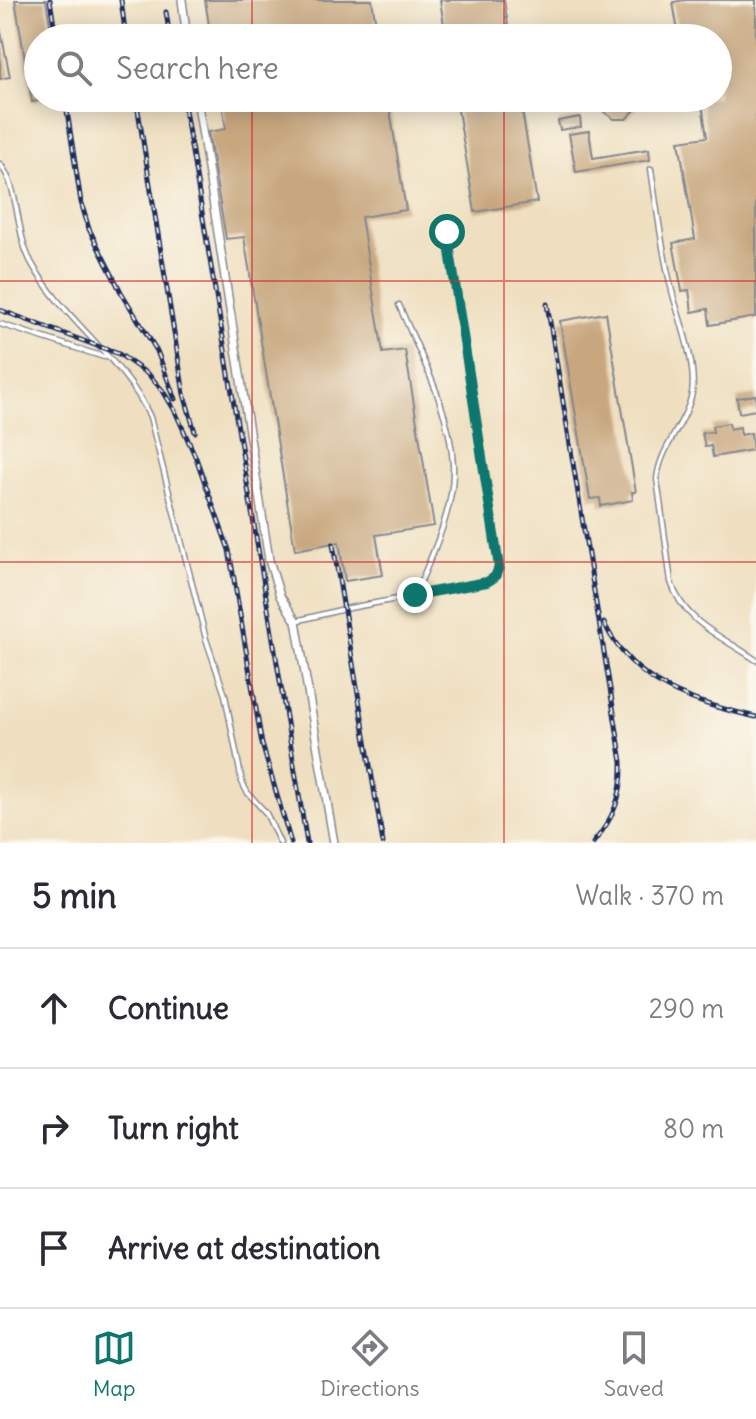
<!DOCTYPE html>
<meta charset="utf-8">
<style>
:root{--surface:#fff;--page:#f2f2f3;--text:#2b2b33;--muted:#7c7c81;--line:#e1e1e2;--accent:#0f766e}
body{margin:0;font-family:Delius,sans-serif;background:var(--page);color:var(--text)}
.stop{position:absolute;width:24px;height:24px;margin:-18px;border:6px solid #0f766e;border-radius:50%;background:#fff}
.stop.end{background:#0f766e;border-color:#fff;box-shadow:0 2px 8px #0008}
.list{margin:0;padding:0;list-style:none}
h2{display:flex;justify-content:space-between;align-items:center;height:104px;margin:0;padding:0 32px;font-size:34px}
h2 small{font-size:26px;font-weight:400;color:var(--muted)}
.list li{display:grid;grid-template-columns:52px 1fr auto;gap:24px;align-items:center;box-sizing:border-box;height:120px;padding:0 32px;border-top:2px solid var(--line)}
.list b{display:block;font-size:30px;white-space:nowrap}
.list em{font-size:26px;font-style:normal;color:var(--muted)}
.icon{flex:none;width:44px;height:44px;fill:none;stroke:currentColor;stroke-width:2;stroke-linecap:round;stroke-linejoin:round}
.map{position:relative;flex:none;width:756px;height:843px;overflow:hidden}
.search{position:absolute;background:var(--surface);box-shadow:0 4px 20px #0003;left:24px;right:24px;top:24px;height:88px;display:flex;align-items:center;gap:20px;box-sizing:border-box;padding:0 28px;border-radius:44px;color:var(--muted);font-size:30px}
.sheet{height:464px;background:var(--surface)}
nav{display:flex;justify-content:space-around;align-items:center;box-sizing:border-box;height:112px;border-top:2px solid var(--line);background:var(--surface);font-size:22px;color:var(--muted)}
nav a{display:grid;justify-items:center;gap:4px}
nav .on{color:var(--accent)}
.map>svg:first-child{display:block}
.building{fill:#c8a77f}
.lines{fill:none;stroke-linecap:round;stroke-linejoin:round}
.service-casing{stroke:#85878f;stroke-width:7}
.minor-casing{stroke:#85878f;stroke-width:10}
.service{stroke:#fff;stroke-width:4}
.minor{stroke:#fff;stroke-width:7}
.rail-casing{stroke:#1b2f5e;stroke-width:5}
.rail{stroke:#fbf7ec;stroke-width:2;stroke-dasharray:6;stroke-linecap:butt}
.route{stroke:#0f766e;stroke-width:10}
.grid{fill:none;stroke:#d62828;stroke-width:2;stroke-opacity:0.55}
</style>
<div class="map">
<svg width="756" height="843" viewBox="0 0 756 843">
<rect width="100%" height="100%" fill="#fbf7ec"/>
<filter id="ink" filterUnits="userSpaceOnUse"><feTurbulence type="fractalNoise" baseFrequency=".0125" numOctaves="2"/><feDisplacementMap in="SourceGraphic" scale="16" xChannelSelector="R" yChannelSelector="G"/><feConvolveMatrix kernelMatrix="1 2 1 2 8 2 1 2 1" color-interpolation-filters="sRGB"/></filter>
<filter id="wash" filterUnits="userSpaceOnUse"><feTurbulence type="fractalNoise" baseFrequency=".006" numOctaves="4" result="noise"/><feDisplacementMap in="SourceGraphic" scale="32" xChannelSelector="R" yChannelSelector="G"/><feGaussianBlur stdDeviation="1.8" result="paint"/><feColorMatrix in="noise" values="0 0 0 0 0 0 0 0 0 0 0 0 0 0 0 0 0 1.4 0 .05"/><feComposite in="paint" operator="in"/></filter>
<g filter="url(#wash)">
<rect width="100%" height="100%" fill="#efdfc0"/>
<g id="blocks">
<g class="building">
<polygon points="15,0 46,0 52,38 38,38 38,98 44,100 32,102"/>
<polygon points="205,0 372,0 378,38 211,38"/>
<polygon points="440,0 504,0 510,38 446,38"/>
<polygon points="685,0 756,0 756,317 710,325 708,309 692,312 689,290 682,291 673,243 695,239 679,141 707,137 701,98 718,98 718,38 679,38 673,2"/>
<polygon points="0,27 10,77 0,79"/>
<polygon points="221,98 388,98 406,210 361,217 383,353 405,350 434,526 376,535 383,575 345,581 339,542 295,550 244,237 226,239 208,132 226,129"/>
<polygon points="456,98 520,98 537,202 475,212"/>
<polygon points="601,98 637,98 637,104 635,110 626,119 614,119 604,112"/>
<polygon points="580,117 581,127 560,130 558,121"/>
<polygon points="589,131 593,158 649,149 650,160 576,172 569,134"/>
<polygon points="606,313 636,492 632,492 633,500 601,506 600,498 590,499 560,321"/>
<polygon points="756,395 756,410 739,413 737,398"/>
<polygon points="729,423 730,429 740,427 741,435 751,433 753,450 713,457 711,446 705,447 702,433 713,432 712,426"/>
</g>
</g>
</g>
<g filter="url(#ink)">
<use href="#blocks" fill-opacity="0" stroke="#85878f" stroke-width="2"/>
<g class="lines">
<g class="service-casing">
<g id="service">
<path d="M 0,164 C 20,189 15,232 31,262 C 62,319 125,360 150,417 L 206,639 L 225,695 L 242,782 L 247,792 L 266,813 L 280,843"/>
<path d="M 651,169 C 657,209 662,252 672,291 C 679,319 697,364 692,393 C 686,424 660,447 657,479 L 671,582 C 684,623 723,637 756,660"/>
<path d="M 399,305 C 420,355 450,408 453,464 C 455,509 432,555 415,595"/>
<polyline points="0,324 104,357"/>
<polyline points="296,621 344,609 487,582 497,573 498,561 447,232"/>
</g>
</g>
<g class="minor-casing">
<g id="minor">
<polyline points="182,0 187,38"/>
<polyline points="197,98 269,560 280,596 296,621 334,843"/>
</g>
</g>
<use href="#service" class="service"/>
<use href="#minor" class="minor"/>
<g class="rail-casing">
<g id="rail">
<polyline points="50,0 56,38"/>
<polyline points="121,0 126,38"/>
<polyline points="166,12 170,38"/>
<polyline points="65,98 81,202 89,229 121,292 157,351 175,399"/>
<polyline points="136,98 184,394 195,432"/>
<polyline points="183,98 307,843"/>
<path d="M 547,304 L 622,762 C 623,795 614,818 593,843"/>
<polyline points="0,310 119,354 149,375 163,391 175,411 196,458 229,550 262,744 291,843"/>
<polyline points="333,544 383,843"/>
<path d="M 604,623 C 635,687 693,702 756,717"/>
</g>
</g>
<use href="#rail" class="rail"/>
</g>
</g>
<g class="lines" filter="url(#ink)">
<polyline class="route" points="415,595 487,582 495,577 499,567 447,232"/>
</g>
<path class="grid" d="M 252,0 L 252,38M 504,0 L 504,38M 252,98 L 252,843M 504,98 L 504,843M 0,281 L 756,281M 0,562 L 756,562"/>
</svg>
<div class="stop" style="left:447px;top:232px"></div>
<div class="stop end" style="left:415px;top:595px"></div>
<div class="search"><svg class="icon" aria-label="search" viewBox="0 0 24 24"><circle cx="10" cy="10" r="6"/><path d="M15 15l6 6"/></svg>Search here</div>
</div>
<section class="sheet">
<h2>5 min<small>Walk · 370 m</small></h2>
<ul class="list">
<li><svg class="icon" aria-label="ahead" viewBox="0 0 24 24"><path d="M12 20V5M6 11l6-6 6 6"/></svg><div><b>Continue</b></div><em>290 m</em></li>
<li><svg class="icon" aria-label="right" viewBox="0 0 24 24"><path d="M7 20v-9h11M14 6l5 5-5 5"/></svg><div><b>Turn right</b></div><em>80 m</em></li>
<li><svg class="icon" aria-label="arrive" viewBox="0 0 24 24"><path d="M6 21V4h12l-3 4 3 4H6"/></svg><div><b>Arrive at destination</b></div></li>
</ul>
</section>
<nav>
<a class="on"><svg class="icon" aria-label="map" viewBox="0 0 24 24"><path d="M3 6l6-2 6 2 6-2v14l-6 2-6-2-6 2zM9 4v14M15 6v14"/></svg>Map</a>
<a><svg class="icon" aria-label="directions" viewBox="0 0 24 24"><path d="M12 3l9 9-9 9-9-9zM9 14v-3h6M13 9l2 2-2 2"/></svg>Directions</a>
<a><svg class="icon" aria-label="saved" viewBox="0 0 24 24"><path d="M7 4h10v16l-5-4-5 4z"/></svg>Saved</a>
</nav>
